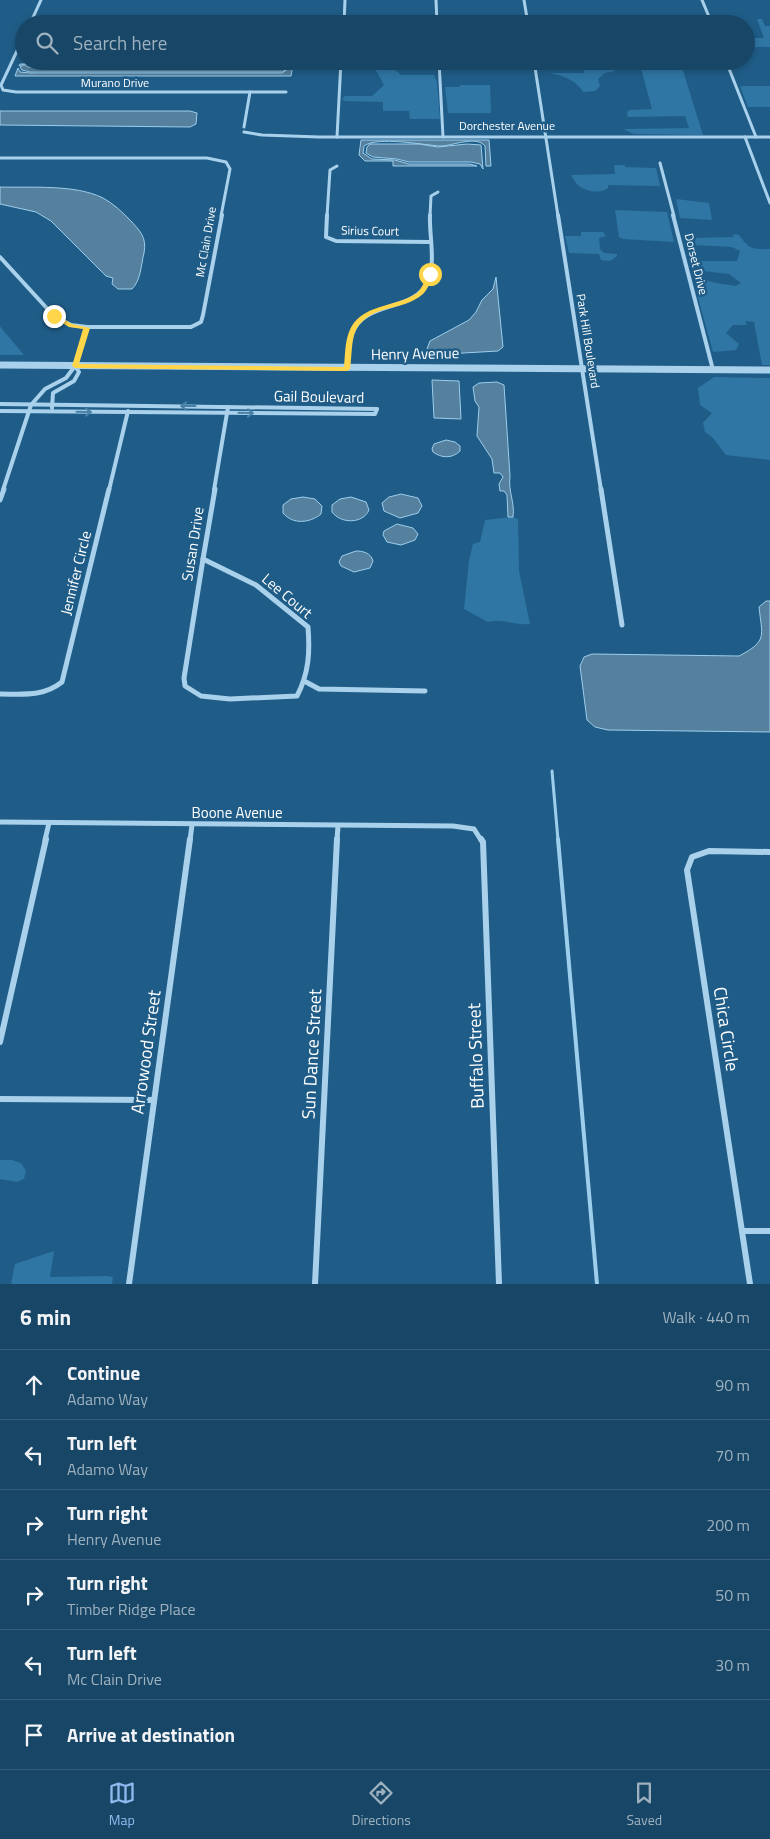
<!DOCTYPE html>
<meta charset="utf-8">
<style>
:root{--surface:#174666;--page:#24506f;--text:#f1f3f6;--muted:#9eb1bf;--line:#365e7a;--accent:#90b9f0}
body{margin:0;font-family:"Titillium Web",sans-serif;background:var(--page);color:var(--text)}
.stop{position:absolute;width:15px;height:15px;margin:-11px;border:4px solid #ffd54a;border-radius:50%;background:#fff}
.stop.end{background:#ffd54a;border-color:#fff;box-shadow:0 1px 5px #0008}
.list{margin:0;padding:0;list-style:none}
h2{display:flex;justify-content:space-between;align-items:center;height:65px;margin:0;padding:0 20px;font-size:21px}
h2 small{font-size:16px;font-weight:400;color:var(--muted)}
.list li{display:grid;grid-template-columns:32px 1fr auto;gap:15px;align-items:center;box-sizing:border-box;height:70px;padding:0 20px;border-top:1px solid var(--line)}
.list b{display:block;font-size:19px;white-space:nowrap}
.list p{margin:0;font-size:16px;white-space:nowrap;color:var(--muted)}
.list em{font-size:16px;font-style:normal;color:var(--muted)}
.icon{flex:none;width:28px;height:28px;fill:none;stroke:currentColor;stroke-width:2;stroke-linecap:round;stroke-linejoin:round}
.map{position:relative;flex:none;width:770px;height:1284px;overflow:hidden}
.search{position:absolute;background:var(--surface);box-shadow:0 2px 8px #0003;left:15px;right:15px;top:15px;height:55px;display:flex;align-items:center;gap:12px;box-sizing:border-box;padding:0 18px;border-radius:28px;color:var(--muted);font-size:19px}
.sheet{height:485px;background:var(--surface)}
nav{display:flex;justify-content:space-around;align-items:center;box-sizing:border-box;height:70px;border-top:1px solid var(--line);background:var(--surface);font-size:14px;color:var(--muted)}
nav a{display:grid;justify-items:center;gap:2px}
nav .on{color:var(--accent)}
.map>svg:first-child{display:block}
.green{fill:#2f76a4}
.water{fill:#55809e;stroke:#9dceec}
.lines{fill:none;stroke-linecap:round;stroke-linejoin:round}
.stream-far1{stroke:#9dceec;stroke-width:3}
.stream{stroke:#9dceec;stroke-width:4}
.minor-far3{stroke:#a9d1eb;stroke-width:3}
.minor-far2{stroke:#a9d1eb;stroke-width:4}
.minor-far1{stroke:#a9d1eb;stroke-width:5}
.minor{stroke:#a9d1eb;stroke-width:6}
.tertiary{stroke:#a9d1eb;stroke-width:7}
.oneway{stroke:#4880a6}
.route{fill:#ffd54a}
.labels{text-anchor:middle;stroke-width:5;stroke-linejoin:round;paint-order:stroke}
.far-street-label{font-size:12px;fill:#fff;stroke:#1f5d88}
.street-label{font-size:15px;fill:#fff;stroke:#1f5d88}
.near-street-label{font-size:18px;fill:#fff;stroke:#1f5d88}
</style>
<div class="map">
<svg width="770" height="1284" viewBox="0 0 770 1284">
<rect width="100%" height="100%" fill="#1f5d88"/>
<g class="green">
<polygon points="757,19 762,19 765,26 770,26 770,47 750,47 747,38 764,38"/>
<polygon points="425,61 422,64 391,64 392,67 401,75 434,75 437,82 440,119 410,119 409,111 383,111 383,102 344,101 342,99 345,96 372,96 384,85 374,67 362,65 364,62"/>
<path d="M 583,61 L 613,61 L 615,71 L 605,73 L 598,79 L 600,86 L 595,91 L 583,92 C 576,80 564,76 550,73 L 584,73 Z"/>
<polygon points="639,61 680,61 703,135 634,134 623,129 689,128 685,116 628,117 627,112 630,110 652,109"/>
<polygon points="461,85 490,85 491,113 448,113 445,87 459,87"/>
<polygon points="740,86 770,86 770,107 748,107"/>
<path d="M 614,165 L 625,165 L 625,167 L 656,168 L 660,186 L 608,185 L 608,188 C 600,194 587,192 579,186 C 576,184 573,178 571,175 L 615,174 Z"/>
<polygon points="676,199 709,203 712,220 680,218"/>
<polygon points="615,210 667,212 674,242 623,239 619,237"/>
<polygon points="581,232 603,232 606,236 599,238 600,249 604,253 617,254 617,256 610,261 601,260 599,254 569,253 565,236 581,236"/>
<path d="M 734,234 L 739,235 C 750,250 752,249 770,249 L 770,365 L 762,365 L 754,322 L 745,321 L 747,325 L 733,325 L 726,333 L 739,344 L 736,350 L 713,352 L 697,294 L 702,292 L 697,282 L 699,278 L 716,283 L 736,286 L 741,283 L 729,274 L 695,270 L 692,261 L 737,261 L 740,251 L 732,247 L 692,245 L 691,238 L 733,237 Z"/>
<polygon points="0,326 2,329 24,355 0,355"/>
<polygon points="714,377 770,378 770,460 726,455 713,438 705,432 703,423 712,413 700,405 698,388"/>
<path d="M 513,517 L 518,519 L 519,571 L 530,624 C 515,626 503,618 488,622 L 464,609 L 469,560 L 473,544 L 480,542 L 485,520 Z"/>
<polygon points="0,1160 12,1160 21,1163 26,1171 24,1179 17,1182 0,1179"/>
<polygon points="54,1251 50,1277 106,1276 113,1277 112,1284 11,1284 15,1264"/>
</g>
<g class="water">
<polygon points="20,64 293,64 291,76 15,76 18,68 20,72 30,73 282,73 291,67 286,65 29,65 24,64 19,66"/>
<polygon points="24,65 28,67 96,65 288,67 283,72 30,72 22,70 20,67"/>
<polygon points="0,111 190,111 197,113 196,124 190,127 0,125"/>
<path d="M 361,140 L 489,140 L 491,166 L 486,166 L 485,146 C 476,135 453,146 440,146 C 423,145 378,136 364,146 L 363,153 L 372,159 L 395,160 L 409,164 L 470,164 L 477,166 L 393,166 L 393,161 L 365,161 L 359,155 Z"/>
<polygon points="370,144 419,144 438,147 467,144 481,145 483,169 480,164 471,162 409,162 397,159 373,157 366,153 367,147"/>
<path d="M 0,187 C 31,188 75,184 103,198 C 114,204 122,212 130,220 C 140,231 147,237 144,253 C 141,265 141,280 132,289 L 118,289 L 112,284 L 113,278 L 106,276 L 51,221 L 36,212 L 0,204 Z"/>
<polygon points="496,277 503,347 498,351 429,355 427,349 430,341 469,320 476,312 482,300 493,289"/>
<polygon points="432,380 459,381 461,419 434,418"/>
<path d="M 497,382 L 504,385 L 510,476 C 508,493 515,501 513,517 L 508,517 L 507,495 L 504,491 L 500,491 L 499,484 L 503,477 L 500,473 L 494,473 L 492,459 L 477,436 L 479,407 L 475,401 L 473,387 L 479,383 Z"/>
<path d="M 446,440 L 455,442 L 460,446 L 460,451 C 452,459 441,458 433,452 L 432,449 L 434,444 Z"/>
<polygon points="401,494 418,498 422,506 418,513 400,518 384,511 382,503 389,497"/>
<path d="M 303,497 L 315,499 L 322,506 L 321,514 C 310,523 293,525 283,513 L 283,505 L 291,499 Z"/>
<path d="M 351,497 L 366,502 L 369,510 C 363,524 341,524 332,512 L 332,505 L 340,499 Z"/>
<polygon points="397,524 413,528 418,534 415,540 401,545 387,542 383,535 384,531"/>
<path d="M 356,551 C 363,551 371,553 373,561 L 370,568 L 354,572 L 341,566 L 339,562 L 342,556 Z"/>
<path d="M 766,601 L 770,601 L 770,732 L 608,730 L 595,727 L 587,720 L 580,666 L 584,657 L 592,654 L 739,656 C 768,641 762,636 759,607 Z"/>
</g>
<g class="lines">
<polyline class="stream-far1" points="552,771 558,840"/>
<polyline class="stream" points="558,839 597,1284"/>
<g class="minor-far3">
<polyline points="436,0 437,24"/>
<polyline points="524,0 528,24"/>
<polyline points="702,0 712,24"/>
<polyline points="30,24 41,0"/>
<polyline points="344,24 345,0"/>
<polyline points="24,36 1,85 3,90 16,92 286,92"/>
<polyline points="439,61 443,137"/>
<polyline points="534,61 558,216"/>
<polyline points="726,61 756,137"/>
<polyline points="244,127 250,92"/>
<polyline points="244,132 262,135 319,137 770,137"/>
<polyline points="337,137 341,61"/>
<polyline points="745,137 770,203"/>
<polyline points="0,158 207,158 226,162 230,169 221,216"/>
<polyline points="660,163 674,216"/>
<polyline points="327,216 330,170 337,166"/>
<polyline points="430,216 431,196 438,192"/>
</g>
<g class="minor-far2">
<polyline points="327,215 326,237 336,241 430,242"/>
<polyline points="558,215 601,490"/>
<polyline points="673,215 713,370"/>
<polyline points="0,257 54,316 71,325 87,327 191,327 201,322 203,315 222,215"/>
<path d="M 347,369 C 348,358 348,345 352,334 C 364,300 414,313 428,281 C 436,261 429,235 430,215"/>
<polyline points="0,404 377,409"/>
<polyline points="52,408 53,393 74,381 79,372 75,366"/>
<polyline points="0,411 375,414 377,409"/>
<polyline points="3,490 31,405 45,389 66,378 75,366 87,327"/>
<polyline points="109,490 128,411"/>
<polyline points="214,490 228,407"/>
</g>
<g class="minor-far1">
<polyline points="601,489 622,625"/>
<polyline points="0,500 4,489"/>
<path d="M 203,559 L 256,585 L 308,627 C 310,652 309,673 297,696 L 230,699 L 201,696 L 185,686 L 184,678 Z"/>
<polyline points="203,559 215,489"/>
<polyline points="306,682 319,689 425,691"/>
<path d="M 0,694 C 23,694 43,697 62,682 L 109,489"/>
<polyline points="0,822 453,826 474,829 481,840"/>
<polyline points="45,840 49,823"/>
<polyline points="190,840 192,825"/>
<polyline points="337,840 338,826"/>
</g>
<g class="minor">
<polyline points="481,839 483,842 499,1284"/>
<polyline points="0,1042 46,839"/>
<polyline points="0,1099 154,1100"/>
<polyline points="742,1231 770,1231"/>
<polyline points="129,1284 190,839"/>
<polyline points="315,1284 337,839"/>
<polyline points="750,1284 687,870 692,857 709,851 770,852"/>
</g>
<polyline class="tertiary" points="0,365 770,370"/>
</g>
<defs><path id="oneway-shaft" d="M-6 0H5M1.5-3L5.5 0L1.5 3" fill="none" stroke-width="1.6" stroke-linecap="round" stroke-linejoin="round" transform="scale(1.25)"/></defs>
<g class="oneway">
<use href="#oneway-shaft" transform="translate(188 406) rotate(-180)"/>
<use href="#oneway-shaft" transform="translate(84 412) rotate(1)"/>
<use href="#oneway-shaft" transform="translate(246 413) rotate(1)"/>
</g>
<path class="route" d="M 428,273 L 433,274 C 431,281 428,289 423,294 C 403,312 371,303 356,330 C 351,340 352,357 350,369 L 347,371 L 75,368 L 72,366 L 83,329 L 69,327 L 51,316 L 57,315 L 72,324 L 90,328 L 79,364 L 344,367 C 345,356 345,342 349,332 C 360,303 396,308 417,293 C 423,288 425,279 428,273 Z"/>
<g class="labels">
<g class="far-street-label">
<text x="115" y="87">Murano Drive</text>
<text x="507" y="130">Dorchester Avenue</text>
<text transform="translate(370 231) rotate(1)" y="4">Sirius Court</text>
<text transform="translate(206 242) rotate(-80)" y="4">Mc Clain Drive</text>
<text transform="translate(696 264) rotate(76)" y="4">Dorset Drive</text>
<text transform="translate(588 341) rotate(81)" y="4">Park Hill Boulevard</text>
</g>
<g class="street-label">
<text transform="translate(415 354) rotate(-1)" y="5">Henry Avenue</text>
<text transform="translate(319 397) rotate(1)" y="5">Gail Boulevard</text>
<text transform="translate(193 544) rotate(-81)" y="5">Susan Drive</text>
<text transform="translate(76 573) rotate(-76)" y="5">Jennifer Circle</text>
<text transform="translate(287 596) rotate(40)" y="5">Lee Court</text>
<text x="237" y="818">Boone Avenue</text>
</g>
<g class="near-street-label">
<text transform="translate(726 1029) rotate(81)" y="6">Chica Circle</text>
<text transform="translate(146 1052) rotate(-82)" y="6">Arrowood Street</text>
<text transform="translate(312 1054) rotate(-87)" y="6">Sun Dance Street</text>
<text transform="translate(476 1056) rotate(-92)" y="6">Buffalo Street</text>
</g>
</g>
</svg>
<div class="stop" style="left:430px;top:274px"></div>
<div class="stop end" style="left:54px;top:316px"></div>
<div class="search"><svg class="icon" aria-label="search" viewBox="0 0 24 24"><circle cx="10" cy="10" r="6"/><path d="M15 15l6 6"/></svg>Search here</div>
</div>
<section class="sheet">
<h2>6 min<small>Walk · 440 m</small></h2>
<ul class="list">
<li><svg class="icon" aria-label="ahead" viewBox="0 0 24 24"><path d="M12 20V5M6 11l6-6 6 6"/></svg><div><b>Continue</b><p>Adamo Way</p></div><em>90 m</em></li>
<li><svg class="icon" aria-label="left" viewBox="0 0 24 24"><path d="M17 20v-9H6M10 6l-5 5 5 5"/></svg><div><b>Turn left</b><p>Adamo Way</p></div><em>70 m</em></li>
<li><svg class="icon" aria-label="right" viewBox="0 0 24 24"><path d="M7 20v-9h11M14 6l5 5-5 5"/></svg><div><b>Turn right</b><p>Henry Avenue</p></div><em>200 m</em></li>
<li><svg class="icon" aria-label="right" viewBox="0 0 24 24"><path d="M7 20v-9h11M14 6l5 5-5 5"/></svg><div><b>Turn right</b><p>Timber Ridge Place</p></div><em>50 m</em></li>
<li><svg class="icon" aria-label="left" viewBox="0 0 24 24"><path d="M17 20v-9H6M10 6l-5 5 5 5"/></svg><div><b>Turn left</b><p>Mc Clain Drive</p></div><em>30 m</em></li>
<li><svg class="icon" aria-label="arrive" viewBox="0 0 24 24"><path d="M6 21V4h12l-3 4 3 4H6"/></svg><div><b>Arrive at destination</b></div></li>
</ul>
</section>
<nav>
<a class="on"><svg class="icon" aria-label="map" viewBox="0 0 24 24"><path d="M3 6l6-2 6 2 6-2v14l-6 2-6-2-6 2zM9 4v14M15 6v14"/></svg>Map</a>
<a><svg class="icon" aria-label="directions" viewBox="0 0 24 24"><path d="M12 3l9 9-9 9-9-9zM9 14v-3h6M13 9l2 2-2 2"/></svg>Directions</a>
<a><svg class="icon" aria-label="saved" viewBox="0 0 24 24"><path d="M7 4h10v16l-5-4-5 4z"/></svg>Saved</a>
</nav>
